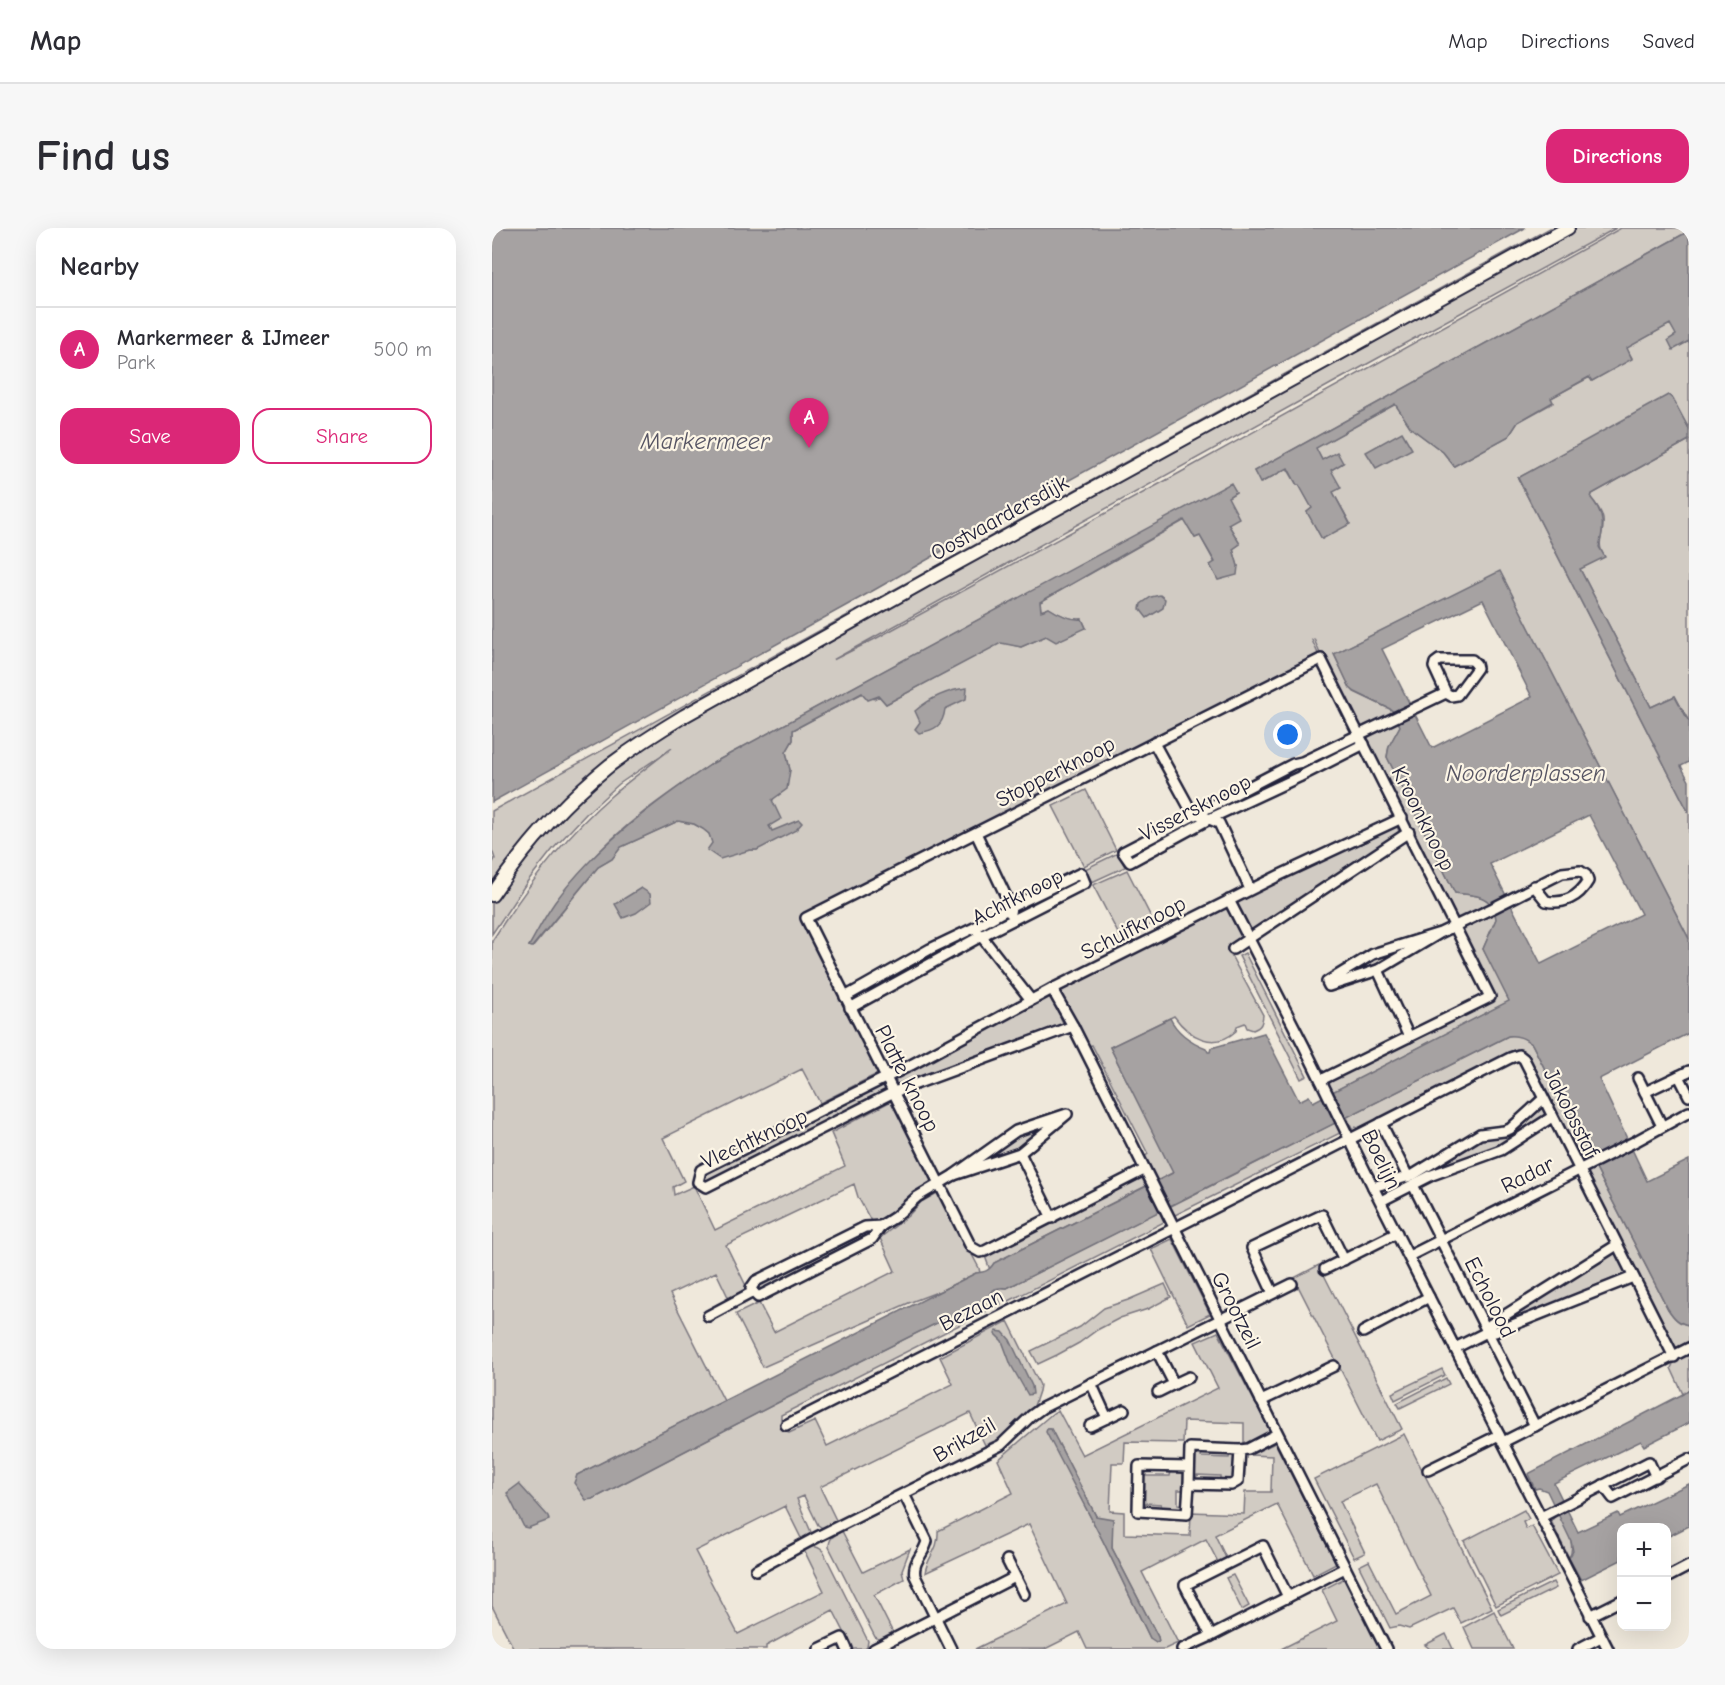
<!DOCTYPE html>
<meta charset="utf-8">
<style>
:root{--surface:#fff;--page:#f7f7f7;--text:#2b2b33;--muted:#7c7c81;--line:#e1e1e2;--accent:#db2777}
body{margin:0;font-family:"Comic Neue",sans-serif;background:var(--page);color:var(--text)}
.controls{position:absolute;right:18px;bottom:18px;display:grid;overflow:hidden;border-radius:12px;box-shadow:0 6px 24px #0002}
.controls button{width:54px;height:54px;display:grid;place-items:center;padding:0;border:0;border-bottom:2px solid var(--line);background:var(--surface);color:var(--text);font:30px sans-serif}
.you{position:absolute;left:796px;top:507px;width:21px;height:21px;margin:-15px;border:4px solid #fff;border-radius:50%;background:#1a73e8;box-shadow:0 0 0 9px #1a73e833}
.badge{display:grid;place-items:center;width:39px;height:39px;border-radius:50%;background:var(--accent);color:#fff;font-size:20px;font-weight:700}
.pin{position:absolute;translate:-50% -50px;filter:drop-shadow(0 2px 3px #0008)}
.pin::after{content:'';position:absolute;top:32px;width:21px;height:18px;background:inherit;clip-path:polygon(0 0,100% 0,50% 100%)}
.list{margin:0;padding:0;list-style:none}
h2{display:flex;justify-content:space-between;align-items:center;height:78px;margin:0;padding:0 24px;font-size:26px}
h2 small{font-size:20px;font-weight:400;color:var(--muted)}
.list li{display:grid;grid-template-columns:39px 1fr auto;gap:18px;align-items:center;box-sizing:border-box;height:84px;padding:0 24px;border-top:2px solid var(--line)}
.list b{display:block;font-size:22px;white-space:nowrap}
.list p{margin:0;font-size:20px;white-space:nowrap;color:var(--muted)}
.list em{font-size:20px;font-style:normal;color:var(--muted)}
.actions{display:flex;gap:12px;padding:18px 24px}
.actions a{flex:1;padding:14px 0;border:2px solid var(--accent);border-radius:18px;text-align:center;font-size:21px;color:var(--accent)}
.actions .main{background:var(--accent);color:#fff}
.map{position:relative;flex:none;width:1197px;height:1421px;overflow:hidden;border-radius:18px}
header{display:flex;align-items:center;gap:36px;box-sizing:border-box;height:84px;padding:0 30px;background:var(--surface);border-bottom:2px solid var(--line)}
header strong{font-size:28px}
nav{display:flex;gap:33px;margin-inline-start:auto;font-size:21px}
.intro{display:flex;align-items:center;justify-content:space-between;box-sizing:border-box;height:144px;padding:0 36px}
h1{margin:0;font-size:42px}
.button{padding:15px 27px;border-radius:18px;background:var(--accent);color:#fff;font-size:21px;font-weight:700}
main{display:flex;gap:36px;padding:0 36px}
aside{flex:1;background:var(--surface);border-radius:18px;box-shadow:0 6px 24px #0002}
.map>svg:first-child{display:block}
.green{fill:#d1cbc3;stroke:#7a767f;stroke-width:1.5;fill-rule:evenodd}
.water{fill:#a6a2a2;stroke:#716f79;stroke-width:1.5;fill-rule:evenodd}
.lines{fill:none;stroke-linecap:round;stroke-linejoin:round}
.minor-casing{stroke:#22223b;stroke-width:14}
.major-casing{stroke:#22223b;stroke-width:16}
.minor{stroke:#fcf5e5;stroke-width:9}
.major{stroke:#fcf5e5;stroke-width:12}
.labels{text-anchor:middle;stroke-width:4.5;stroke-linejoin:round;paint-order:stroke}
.street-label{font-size:22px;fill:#22223b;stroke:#fcf5e5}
.water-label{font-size:24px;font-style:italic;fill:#575564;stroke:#fcf5e5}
</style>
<header>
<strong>Map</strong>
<nav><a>Map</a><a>Directions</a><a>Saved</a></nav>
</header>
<div class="intro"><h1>Find us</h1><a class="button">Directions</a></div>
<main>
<aside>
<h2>Nearby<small></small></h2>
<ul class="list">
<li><span class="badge">A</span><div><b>Markermeer &amp; IJmeer</b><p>Park</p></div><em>500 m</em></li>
</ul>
<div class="actions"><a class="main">Save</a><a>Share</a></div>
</aside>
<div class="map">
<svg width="1197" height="1421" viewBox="0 0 1197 1421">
<rect width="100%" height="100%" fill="#efe8db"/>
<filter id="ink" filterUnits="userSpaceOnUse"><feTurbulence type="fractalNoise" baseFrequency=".0167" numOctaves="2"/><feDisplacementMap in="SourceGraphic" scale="12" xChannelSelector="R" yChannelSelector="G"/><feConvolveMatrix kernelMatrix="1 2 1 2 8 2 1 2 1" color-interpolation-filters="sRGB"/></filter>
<g filter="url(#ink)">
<g class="green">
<polygon points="1058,0 1069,0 146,512 0,660 0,636 3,631 0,622 0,583"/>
<path d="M 1083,0 L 1124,0 L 846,152 L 341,432 L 383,411 L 682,248 L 1129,0 L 1197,0 L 1197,3 L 762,243 L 769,255 L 795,240 L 805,257 L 807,256 L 820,280 L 815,284 L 830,311 L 858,295 L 841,264 L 839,242 L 851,235 L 830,232 L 823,220 L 904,176 L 919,200 L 951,224 L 962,238 L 1017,208 L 1026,194 L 1061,175 L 1059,170 L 1098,149 L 1100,153 L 1140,130 L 1134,120 L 1178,96 L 1185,107 L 1181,121 L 1197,113 L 1197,201 L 1178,168 L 1026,250 L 1197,585 L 1197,711 L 1008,344 L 842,426 L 858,459 L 862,464 L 898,481 L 903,485 L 871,501 L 866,494 L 864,494 L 829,428 L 822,411 L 820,412 L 827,428 L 311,690 L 389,844 L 328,875 L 310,841 L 171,910 L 192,953 L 181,959 L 182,967 L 202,958 L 223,1002 L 353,938 L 339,905 L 399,873 L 401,874 L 440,949 L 438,954 L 423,964 L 401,984 L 380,995 L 366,969 L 362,956 L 234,1017 L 258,1066 L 239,1075 L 224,1044 L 178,1066 L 232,1173 L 85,1247 L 101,1271 L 287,1174 L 495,1070 L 502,1060 L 509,1076 L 289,1187 L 289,1192 L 297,1205 L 323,1193 L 335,1218 L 461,1156 L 448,1129 L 516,1093 L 548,1157 L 547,1163 L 542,1178 L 533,1193 L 506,1212 L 493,1217 L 478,1185 L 328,1259 L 346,1296 L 332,1301 L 326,1297 L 312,1268 L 305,1271 L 319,1304 L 318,1308 L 311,1314 L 293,1278 L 203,1323 L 246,1406 L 332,1363 L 312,1322 C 320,1318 324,1317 331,1323 L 376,1413 L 375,1419 L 373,1421 L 361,1421 L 341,1382 L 274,1418 L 274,1421 L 22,1421 L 0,1378 L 0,713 C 34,659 71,610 119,568 C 139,551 160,536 180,520 L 127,556 L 94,586 L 61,621 L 35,654 L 0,706 L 0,674 L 55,604 L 84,573 L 118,543 L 192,492 L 849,129 L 876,118 L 912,95 ZM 739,256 L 744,264 L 736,269 L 736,296 L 748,316 L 741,321 L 746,338 L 723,335 L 708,308 L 703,310 L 693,292 L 548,374 L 549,383 L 557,380 C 566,386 579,392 590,391 L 594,400 L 554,408 L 529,419 L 509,414 L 394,476 L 387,468 L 382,471 L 371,465 L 301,502 L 301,512 L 294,524 L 298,542 C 288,558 269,584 280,603 L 265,622 L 258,622 L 221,615 L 217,606 L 211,601 L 202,596 L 186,593 L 129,619 L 120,631 L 106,639 L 41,719 L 37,718 C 55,692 72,663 93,639 C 129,597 175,566 221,535 Z"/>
<path d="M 1197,212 L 1197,494 L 1183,468 L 1159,479 L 1088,341 L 1112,329 C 1103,311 1113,308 1111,291 C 1110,284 1104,276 1099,270 L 1100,266 Z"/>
<path d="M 906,493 L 908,498 L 897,518 L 895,529 L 963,665 C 974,667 992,666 998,676 L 969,691 L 963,689 L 876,516 L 876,508 Z"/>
<polygon points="594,562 624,622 592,638 561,578"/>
<polygon points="904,596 908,606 762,702 756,700 745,677 748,670"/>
<polygon points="626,625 633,639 600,654 593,641"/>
<polygon points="635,642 662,695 629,711 601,657"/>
<path d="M 728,679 L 736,681 L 750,705 L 749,709 L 735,720 L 771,787 C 770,796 769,799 761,802 L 755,800 L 753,795 L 745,798 L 744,803 C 722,823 697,809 682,788 L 618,819 L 682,944 L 663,954 L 651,930 L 656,926 L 600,817 L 594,819 L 569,766 L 571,759 Z"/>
<polygon points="1003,685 1004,691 991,721 1018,773 841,864 837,856 837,852 1002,769 1003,766 971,705 973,699"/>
<polygon points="930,712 890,738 839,754 882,728"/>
<polygon points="753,725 815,848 809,851 747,728"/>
<polygon points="552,768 559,768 571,795 569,799 406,858 402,849"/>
<polygon points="1023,807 1030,809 1040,816 1098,930 1092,934 1088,933 1029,824 866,903 864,899 860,900 855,889 1016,808"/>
<polygon points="389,855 394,855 396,862 394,864 216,954 211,952 212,944"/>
<polygon points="1048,877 1051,878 1056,889 1008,919 925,954 922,949 989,910 1013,906"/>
<polygon points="566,891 525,924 474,940 524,906"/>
<polygon points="843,895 848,905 681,988 677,979"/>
<path d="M 1102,937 L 1176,1081 C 1182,1090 1186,1095 1197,1097 L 1197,1113 L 1186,1119 L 1181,1118 L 1094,945 L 1095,941 Z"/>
<polygon points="649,948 654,958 502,1035 498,1042 493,1028"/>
<polygon points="447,964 487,1040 488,1045 484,1045 448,1063 419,1074 271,1139 244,1086 267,1075 282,1104 403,1043 388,1010 416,988 429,974"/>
<polygon points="667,983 672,994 515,1074 505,1059 515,1060"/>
<polygon points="373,1003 376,1008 365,1017 265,1064 264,1060 266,1056"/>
<polygon points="680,1011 718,1086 696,1097 659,1021"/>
<polygon points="1122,1023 1125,1025 1135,1043 1135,1048 1005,1099"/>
<polygon points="827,1037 910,1201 885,1213 802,1050"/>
<polygon points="673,1056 679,1069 656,1081 628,1090 605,1102 587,1115 565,1127 546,1136 539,1123 588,1099 612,1080 636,1072"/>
<path d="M 726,1104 L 779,1205 L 757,1215 L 752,1216 L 752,1195 L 692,1193 L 691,1215 L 633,1214 L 632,1235 L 620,1235 L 618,1283 L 632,1284 L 632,1306 L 698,1308 L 699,1284 L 752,1286 L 753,1264 L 779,1264 L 780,1228 L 758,1227 L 783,1215 L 844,1335 L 821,1347 L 785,1276 L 723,1307 L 735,1332 L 727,1336 L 714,1311 L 650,1344 L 686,1415 L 673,1421 L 595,1421 L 587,1404 L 553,1421 L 483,1421 L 575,1376 L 537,1296 L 433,1345 C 435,1328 447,1323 446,1303 L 521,1265 L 506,1232 L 561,1185 L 566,1182 L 590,1227 L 726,1160 L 703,1114 ZM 556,1201 L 559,1201 L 604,1288 L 620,1314 L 620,1320 L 666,1409 L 658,1410 L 611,1313 L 555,1204 Z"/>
<polygon points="1197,1124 1197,1161 1191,1166 1179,1140 1183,1132"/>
<polygon points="950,1141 953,1147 903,1172 900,1165"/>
<polygon points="954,1150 957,1156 908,1180 905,1175"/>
<polygon points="912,1206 1000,1380 969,1395 961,1380 917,1401 907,1398 898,1400 867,1338 877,1333 904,1386 939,1368 884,1256 848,1273 873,1325 862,1330 822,1251"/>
<polygon points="709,1223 709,1229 737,1230 738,1224 743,1225 742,1252 738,1254 728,1254 728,1248 705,1247 704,1252 701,1250 702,1224"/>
<polygon points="654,1242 654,1248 678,1248 679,1243 692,1245 694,1250 694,1262 686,1262 686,1276 693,1277 692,1279 689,1281 669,1281 669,1276 653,1275 652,1280 650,1279 651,1244"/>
<polygon points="1032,1282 1037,1291 1031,1294 1034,1301 1040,1298 1066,1347 1004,1378 972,1313"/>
<path d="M 1066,1285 C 1073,1300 1085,1315 1077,1330 L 1059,1293 Z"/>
<path d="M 350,1303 L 371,1344 L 418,1321 L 410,1342 L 412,1351 L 382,1367 L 402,1407 L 390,1413 L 383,1409 L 337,1319 C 337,1309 343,1307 350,1303 Z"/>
<polygon points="741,1347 757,1378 750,1382 734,1350"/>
<polygon points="853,1350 888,1421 789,1421 845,1393 830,1362"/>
<polygon points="1061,1354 1064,1360 1009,1387 1006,1381"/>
<polygon points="1002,1383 1021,1421 982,1421 972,1399"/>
<polygon points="954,1406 961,1421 938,1421 933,1417"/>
</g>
<g class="water">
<polygon points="0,0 1033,0 487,302 384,361 0,574"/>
<polygon points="1197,3 1197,113 1181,122 1176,112 1184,107 1178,96 1135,120 1140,131 1100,153 1097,149 1059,170 1061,174 1026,194 1017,208 962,238 951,224 919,200 903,176 824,220 830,232 845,224 851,235 839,242 849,260 841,264 858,296 830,311 815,284 820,280 807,257 805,257 796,240 768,255 762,243"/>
<path d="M 1176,167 L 1181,171 L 1197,201 L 1197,212 L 1100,266 L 1099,270 C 1113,286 1112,300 1107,319 L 1113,329 L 1088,341 L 1159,479 L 1183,468 L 1197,494 L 1197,534 L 1189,538 L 1197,553 L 1197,585 L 1026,250 Z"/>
<polygon points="910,204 920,221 884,240 874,224"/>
<path d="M 739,255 L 744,264 L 736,269 L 747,290 L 736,296 L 748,316 L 741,321 L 746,338 L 745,347 L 726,352 L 718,337 L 723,334 L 708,308 L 703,310 L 692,292 L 548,374 L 549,383 L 557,380 C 566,386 579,392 590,391 L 594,400 L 564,414 L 554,408 L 529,419 L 509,415 L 394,476 L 387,468 L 376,472 L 370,465 L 301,502 L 301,512 L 294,524 L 298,542 L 295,561 L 280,572 L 289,591 L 277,598 L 280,603 L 307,592 L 310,595 L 304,602 L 265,622 L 258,622 L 228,631 L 215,622 L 220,615 L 217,606 L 211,601 L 202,596 L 186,593 L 129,619 L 120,631 L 106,639 L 40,719 L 37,718 C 45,704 53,688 63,674 C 105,617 163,574 221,535 Z"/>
<path d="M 1008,343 L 1197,711 L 1197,805 L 1107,851 L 1155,953 L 1197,932 L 1197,1097 C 1186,1095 1182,1090 1176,1081 L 1040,816 C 1032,810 1026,807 1016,808 L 515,1060 C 503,1059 501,1061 495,1070 L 287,1174 L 101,1271 L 94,1272 L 82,1255 L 85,1247 L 484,1045 C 493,1044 497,1043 502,1035 L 681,945 L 618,819 L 678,790 C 685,805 699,814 714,820 L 716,824 L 718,824 L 719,820 L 772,805 L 807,873 L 817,868 L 821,874 L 1017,773 L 991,721 L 1004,691 L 1003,685 L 1004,684 L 1000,676 L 998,676 C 992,666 974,667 963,665 L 895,529 L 897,518 L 908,498 L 903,485 L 898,481 L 863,464 L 858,460 L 842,426 ZM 991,372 L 1040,469 L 940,520 L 890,421 ZM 1097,587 L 1149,686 L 1049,736 L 998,636 Z"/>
<polygon points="668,367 673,371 671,380 655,390 648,381 649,376 659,369"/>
<path d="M 475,460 L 474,471 L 453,481 C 451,498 443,502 427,505 L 423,501 L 428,494 L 423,483 C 437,471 456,462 475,460 Z"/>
<polygon points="149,660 158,666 159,674 144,685 131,690 123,676"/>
<polygon points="504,1103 511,1104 518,1112 540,1158 541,1166 536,1167 519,1137 510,1113 503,1106"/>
<polygon points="1197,1161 1197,1195 1152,1218 1149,1213 1062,1255 1086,1304 1126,1285 1128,1289 1197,1256 1197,1298 1175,1309 1174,1300 1130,1300 1129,1332 1089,1352 1077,1330 1081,1323 1079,1313 1055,1263 1047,1260 1043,1261 1036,1246 1191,1166"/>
<polygon points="555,1201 559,1201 604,1288 621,1291 620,1320 666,1409 667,1413 664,1414 658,1410 611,1313 554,1204"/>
<polygon points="27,1256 56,1288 57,1292 36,1300 32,1299 15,1265"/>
</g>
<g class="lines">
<g class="minor-casing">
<g id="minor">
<polyline points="662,515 697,579 706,586 727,595 758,661"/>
<polyline points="872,516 807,549 717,591 638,634 631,624 801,536 810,534 954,465 959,468 965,467 985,440 984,436 980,432 947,432 943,435 942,439 954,465"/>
<polyline points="484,605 519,679 518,685"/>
<polyline points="737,672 812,818 881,959 1116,1421"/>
<polyline points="486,704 539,772"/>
<path d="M 948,705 L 886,742 L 837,758 L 835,754 L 881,726 L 948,705 L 1001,680 L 1070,645 L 1088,643 L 1094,647 L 1096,653 C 1087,669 1071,677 1054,673 L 1042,658"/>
<polyline points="741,721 917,604"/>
<polyline points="886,742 917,809"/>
<polyline points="560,761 581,798 894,1421"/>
<polyline points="353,769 438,721 482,700 519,679 589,645 593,655 491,707 358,780"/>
<polyline points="581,798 402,864 214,959 206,954 209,942 419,837 560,761 788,647 910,590"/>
<polyline points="1187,848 1197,868"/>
<polyline points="1146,850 1170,898"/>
<polyline points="1153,864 1197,843"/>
<polygon points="575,886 528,925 462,947 524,903"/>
<polyline points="889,895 916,949"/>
<polyline points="528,925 560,990"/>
<polyline points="652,942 493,1023 488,1024 479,1019 314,690 829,431 998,769 829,852"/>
<polyline points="921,957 1043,1198"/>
<polyline points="881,959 921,947 988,906 1012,903 1018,901 1051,871"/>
<polyline points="889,973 940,947 1009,922 1060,889"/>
<polyline points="917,1028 1144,913 1197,884"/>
<polyline points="833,1041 905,1005"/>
<polyline points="261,1064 259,1060 264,1053 373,999 389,998"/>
<polyline points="781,1065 760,1020 830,987 852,1032"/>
<polyline points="216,1088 261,1064 266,1069 380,1011 389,998 403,989 425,969 462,947"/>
<polyline points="871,1104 937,1069"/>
<polyline points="995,1104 1003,1104 1141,1049"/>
<polyline points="963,1120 995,1104 999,1096 1125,1017"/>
<polyline points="665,1123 682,1156 666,1164"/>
<polyline points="599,1155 615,1190"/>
<polyline points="682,1156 697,1149"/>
<polyline points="769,1173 842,1138"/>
<polyline points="294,1197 1018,830 1027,827 1032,831 1182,1129"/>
<polyline points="598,1198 632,1182"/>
<polyline points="1011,1214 1197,1120"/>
<polyline points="748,1222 746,1253 739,1257 697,1256 698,1220 748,1222 756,1221 785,1206"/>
<polyline points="936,1242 1007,1207"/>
<polyline points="697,1256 695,1286 646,1283 647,1238 697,1239"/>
<polyline points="1111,1257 1121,1270 1197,1231"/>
<path d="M 412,1266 L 435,1313 C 432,1327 420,1333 423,1348 L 459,1421"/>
<polyline points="1049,1289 1157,1234 1164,1249"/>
<polyline points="515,1332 532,1366"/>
<polyline points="264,1342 327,1308 509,1217 539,1188 550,1180 800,1056"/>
<polyline points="1174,1350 1197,1338"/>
<polyline points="1098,1388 1130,1372"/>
<polyline points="719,1408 693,1357 771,1318 796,1369"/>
<polyline points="327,1421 350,1410 355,1421"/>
<polyline points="382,1421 523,1349"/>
<polyline points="690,1421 719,1408 853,1340"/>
<polyline points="1086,1421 1109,1409"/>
</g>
</g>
<g class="major-casing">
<path id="major" d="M 0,667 C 33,618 72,574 118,537 C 142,519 167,503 192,488 L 442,348 L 1076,0"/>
</g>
<use href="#minor" class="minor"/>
<use href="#major" class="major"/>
</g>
</g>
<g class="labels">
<g class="street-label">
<text transform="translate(507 289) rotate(-29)" y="8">Oostvaardersdijk</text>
<text transform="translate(563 543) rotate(-27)" y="8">Stopperknoop</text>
<text transform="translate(703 579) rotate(-27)" y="8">Vissersknoop</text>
<text transform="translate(932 590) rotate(63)" y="8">Kroonknoop</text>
<text transform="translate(525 668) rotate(-27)" y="8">Achtknoop</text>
<text transform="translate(641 699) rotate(-27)" y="8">Schuifknoop</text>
<text transform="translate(416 850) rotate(63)" y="8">Platte knoop</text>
<text transform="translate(1080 884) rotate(63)" y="8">Jakobsstaf</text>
<text transform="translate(262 910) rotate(-25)" y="8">Vlechtknoop</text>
<text transform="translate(890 931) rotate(64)" y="8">Boelijn</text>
<text transform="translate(1035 946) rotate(-27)" y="8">Radar</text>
<text transform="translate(999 1069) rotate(63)" y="8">Echolood</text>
<text transform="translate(479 1081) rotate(-27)" y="8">Bezaan</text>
<text transform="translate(745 1082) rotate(63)" y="8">Grootzeil</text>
<text transform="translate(472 1211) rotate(-30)" y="8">Brikzeil</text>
</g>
<g class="water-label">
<text x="213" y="221">Markermeer</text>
<text x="1034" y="553">Noorderplassen</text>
</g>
</g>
</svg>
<div class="controls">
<button>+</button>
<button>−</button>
</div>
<div class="you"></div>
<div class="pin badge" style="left:317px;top:220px">A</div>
</div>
</main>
